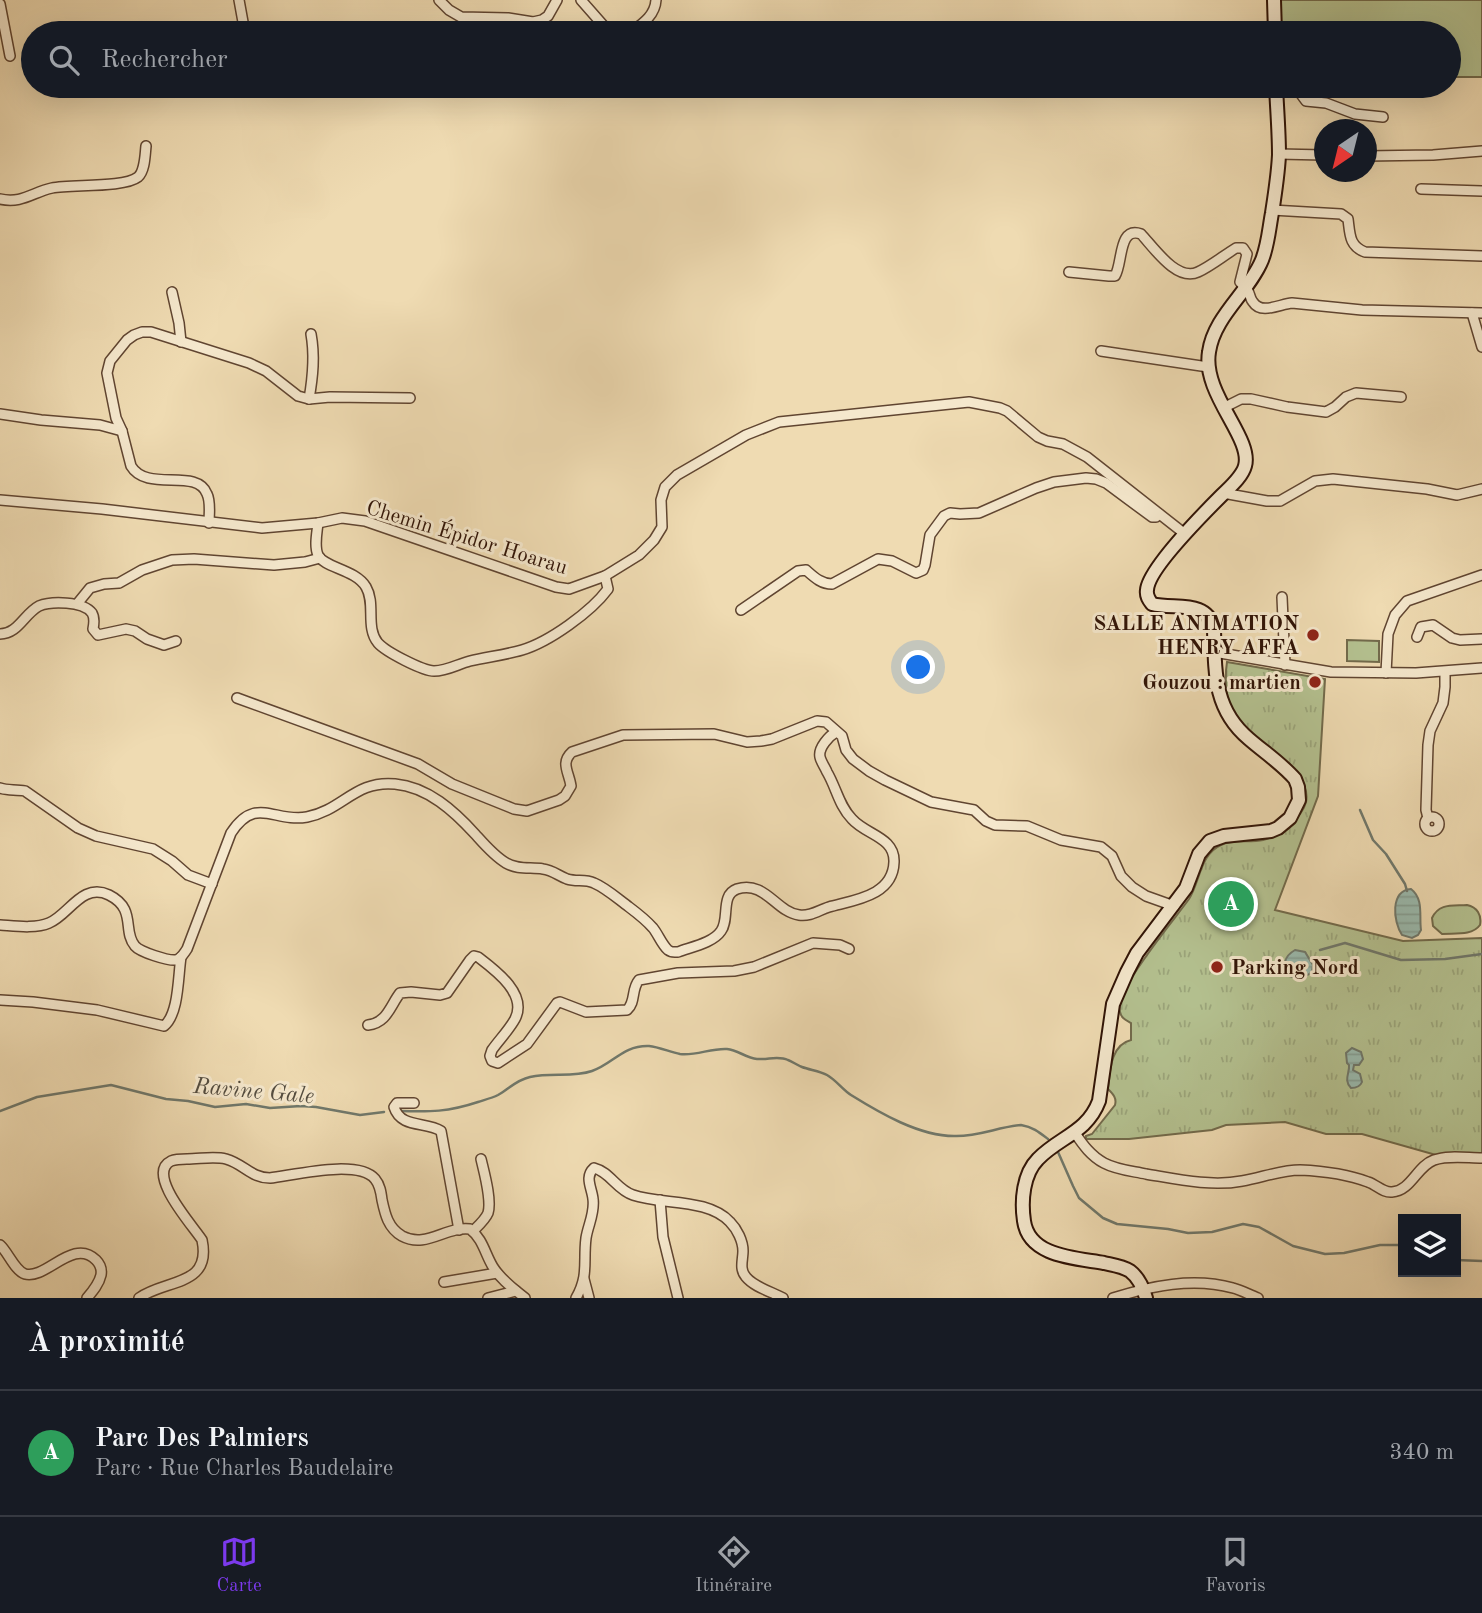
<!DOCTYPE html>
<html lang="fr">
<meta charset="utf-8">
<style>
:root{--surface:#171b24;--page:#20242c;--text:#f1f3f6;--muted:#9ea1a6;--line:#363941;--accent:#7c3aed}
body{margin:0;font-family:"Old Standard TT",serif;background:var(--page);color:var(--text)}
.controls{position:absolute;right:21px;bottom:21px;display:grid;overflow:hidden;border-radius:0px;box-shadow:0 7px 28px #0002}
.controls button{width:63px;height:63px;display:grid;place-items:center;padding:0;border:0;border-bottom:2px solid var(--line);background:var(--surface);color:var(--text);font:35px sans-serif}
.compass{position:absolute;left:1314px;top:119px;width:63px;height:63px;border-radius:50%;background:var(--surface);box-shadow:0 7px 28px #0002;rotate:215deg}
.you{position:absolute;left:919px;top:668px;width:24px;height:24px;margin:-18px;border:5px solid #fff;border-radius:50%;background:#1a73e8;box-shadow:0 0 0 10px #1a73e833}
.badge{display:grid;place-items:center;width:46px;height:46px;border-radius:50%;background:var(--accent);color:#fff;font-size:23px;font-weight:700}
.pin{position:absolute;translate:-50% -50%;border:4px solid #fff;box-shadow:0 2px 7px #0006}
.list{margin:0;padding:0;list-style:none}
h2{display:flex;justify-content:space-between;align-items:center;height:91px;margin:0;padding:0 28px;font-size:30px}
h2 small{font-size:23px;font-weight:400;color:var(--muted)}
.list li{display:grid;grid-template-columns:46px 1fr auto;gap:21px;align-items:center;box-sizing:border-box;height:126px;padding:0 28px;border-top:2px solid var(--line)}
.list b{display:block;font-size:26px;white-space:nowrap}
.list p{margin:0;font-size:23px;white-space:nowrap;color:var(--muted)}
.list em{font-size:23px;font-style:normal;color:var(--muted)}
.icon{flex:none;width:38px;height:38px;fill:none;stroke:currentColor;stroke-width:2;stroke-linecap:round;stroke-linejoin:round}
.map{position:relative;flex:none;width:1482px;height:1298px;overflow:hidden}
.search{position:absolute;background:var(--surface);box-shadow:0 7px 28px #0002;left:21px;right:21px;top:21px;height:77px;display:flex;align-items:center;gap:18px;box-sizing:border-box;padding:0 24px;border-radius:38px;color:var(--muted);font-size:26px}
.sheet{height:217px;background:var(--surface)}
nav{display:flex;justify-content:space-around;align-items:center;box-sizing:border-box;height:98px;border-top:2px solid var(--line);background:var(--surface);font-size:19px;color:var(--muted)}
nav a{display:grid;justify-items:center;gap:4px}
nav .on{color:var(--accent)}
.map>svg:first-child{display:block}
.park{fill:url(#park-tufts);stroke:#726a4b;stroke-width:2}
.pitch{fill:#b4c190;stroke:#726a4b;stroke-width:2}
.water{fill:url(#water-rules);stroke:#70786b;stroke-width:2}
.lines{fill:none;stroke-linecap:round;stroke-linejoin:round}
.stream{stroke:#70786b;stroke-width:2.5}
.street-casing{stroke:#604531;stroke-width:12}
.secondary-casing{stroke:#301306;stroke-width:16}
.street{stroke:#f5e8cd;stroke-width:9}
.secondary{stroke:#f5e8cd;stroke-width:12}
.poi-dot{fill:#8f2418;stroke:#f5e8cd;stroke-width:2.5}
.labels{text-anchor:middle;stroke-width:6;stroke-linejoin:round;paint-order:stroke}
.street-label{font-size:21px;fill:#301306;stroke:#f5e8cd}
.poi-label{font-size:21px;font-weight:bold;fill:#301306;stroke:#f5e8cd;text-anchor:end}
.water-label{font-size:23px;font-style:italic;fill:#554e41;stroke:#f5e8cd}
</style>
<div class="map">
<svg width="1482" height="1298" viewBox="0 0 1482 1298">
<defs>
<pattern id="park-tufts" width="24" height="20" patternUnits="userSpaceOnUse" patternTransform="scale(1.75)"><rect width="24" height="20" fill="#b4c190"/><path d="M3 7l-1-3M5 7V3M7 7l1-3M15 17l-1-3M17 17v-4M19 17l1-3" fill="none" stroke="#9ba57b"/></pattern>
<pattern id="water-rules" width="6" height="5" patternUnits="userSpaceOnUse" patternTransform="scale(1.75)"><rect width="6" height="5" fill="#9abbaf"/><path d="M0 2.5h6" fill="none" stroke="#85a095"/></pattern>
</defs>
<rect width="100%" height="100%" fill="#efdbb2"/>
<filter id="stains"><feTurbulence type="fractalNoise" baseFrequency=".00286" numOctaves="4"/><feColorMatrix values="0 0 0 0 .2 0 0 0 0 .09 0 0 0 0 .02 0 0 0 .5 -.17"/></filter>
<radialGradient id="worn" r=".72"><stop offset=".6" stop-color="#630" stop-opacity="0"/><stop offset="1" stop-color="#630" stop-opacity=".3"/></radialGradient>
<path class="park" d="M 1227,662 L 1325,679 L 1318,796 L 1275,910 L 1403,941 L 1482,938 L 1482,1155 L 1436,1155 L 1362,1134 L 1326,1134 L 1285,1122 L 1226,1125 L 1212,1130 L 1129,1139 L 1086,1139 L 1086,1136 L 1092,1134 L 1115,1105 C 1117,1098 1113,1094 1108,1089 C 1110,1072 1110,1045 1131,1040 L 1131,1023 C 1126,1020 1121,1018 1120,1012 C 1114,990 1175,919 1189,899 C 1200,882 1200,854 1221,845 C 1233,839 1250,843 1263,840 C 1278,837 1302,818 1306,802 C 1312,772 1267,754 1250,735 C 1244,728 1236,718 1232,709 C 1225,698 1225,675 1227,662 Z"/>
<g class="pitch">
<polygon points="1281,0 1482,0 1482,77 1449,77 1449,33 1281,33"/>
<polygon points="1347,640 1379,641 1379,662 1347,661"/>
<path d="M 1467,905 C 1477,907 1482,915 1480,925 C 1472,936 1455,933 1442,934 L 1433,926 L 1432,918 C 1439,903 1452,906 1467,905 Z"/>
</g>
<g class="water">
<path d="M 1411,889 C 1424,899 1419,916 1421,930 L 1418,935 L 1412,938 L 1402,935 C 1393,921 1390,891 1411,889 Z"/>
<path d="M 1295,950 L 1305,952 L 1313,965 L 1312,972 C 1304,978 1299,979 1289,976 C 1283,965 1283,957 1295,950 Z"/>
<path d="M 1352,1048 L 1361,1052 L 1363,1059 L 1359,1065 L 1354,1065 L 1353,1070 L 1360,1074 L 1362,1082 C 1360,1087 1356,1088 1351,1088 C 1343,1080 1350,1073 1349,1065 L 1347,1063 L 1346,1053 Z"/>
</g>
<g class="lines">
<g class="stream">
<polyline points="1360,810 1373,840 1386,854 1405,884 1407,891"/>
<polyline points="1320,950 1345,943 1401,960 1445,959 1482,954"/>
<polyline points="0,1111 37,1097 111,1085 166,1099 188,1101 215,1107 246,1104 270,1108 301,1106 316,1107 360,1115 384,1112"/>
<path d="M 400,1111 C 430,1112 448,1112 478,1102 C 484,1100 492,1098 498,1095 C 509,1089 516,1080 530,1077 C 552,1072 572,1078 592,1071 C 613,1064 623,1045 649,1046 C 659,1047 670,1052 680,1054 C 696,1056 711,1048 727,1049 C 738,1050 746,1058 757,1059 C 768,1060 778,1055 788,1060 C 793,1062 797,1065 802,1067 C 810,1070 820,1071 827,1075 C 836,1080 843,1090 851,1095 C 880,1113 919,1136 954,1136 C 977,1137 998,1127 1021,1125 C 1033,1127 1039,1132 1048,1139"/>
<polyline points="1058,1152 1073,1186 1079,1198 1103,1218 1117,1224 1168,1229 1188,1233 1212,1232 1243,1224 1259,1227 1293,1246 1325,1254 1344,1253 1380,1245 1403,1245"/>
<polyline points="1456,1260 1482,1261"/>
</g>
<g class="street-casing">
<g id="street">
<polyline points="239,0 245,33"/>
<polyline points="439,0 449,10 461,17 508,18 533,22 542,20 548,16 557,0"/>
<polyline points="581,0 610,33"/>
<polyline points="0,4 10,56"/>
<path d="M 630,33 C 642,24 655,16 656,0"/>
<polyline points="1295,86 1306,101 1326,103 1355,114 1383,117"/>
<polyline points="1279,154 1324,155"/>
<polyline points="1366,156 1433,155 1482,151"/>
<polyline points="1421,189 1482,191"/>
<path d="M 0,199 C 22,204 33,192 52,188 C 71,184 124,188 138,177 C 145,171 145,155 146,146"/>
<path d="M 1272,210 L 1341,214 L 1348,219 C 1350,234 1349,246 1365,252 L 1482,256"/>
<path d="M 1069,272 L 1109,276 L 1115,276 C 1123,263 1118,226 1141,234 C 1154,248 1177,282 1198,272 C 1211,266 1223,256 1236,248 L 1243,248 L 1247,254 L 1240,282 C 1243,285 1246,288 1248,291 C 1250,294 1250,299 1253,302 C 1261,315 1280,304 1292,303 L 1362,310 L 1482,313"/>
<polyline points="172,292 179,323 181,342"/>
<polyline points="1472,313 1482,347"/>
<polyline points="1101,351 1208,367"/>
<path d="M 309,399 C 313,376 315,356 311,334"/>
<polyline points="1223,408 1241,399 1251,399 1287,407 1326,412 1335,407 1346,397 1356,393 1401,397"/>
<polyline points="0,414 41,420 100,425 122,431"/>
<polyline points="1223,493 1267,501 1280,501 1315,481 1333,479 1427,489 1457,495 1482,489"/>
<polyline points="0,500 102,509 262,528 318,523 342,518 365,521 556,587 569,589 605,576 639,555 654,540 662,527 661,500 665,487 677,475 746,435 779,422 969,402 1000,408 1007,411 1038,437 1047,441 1063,444 1087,457 1185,534"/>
<path d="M 209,523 C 209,514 211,502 207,494 C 197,467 147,493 131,466 L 122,431 L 116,418 L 107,373 L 110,361 L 127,340 L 134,335 L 142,332 L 151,332 L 249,363 L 266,371 L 298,396 L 309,399 L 330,397 L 410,398"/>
<path d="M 318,523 C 317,533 314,546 318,555 C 324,568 355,569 366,587 C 376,604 365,627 378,643 C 386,652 423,671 434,671 C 447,671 458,664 470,661 C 487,657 505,655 522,650 C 549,642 591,612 608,589 L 605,576"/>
<polyline points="1282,597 1285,665"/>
<polyline points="77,604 90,588 104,584 119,583 142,570 172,560 194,559 274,565 305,562 320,558"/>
<path d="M 741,610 L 798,571 L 806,570 C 814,577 821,584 832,584 L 878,559 L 892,561 L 916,573 L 923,570 L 925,565 L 930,535 L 944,516 L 950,513 L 960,514 L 979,513 L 1036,488 L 1054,482 L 1086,478 L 1096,479 L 1106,483 L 1152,517 L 1156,517 L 1159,514"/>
<path d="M 0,634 C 18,634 24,614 39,606 C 51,601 83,601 92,613 C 95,618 94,624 93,629 L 98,635 L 126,629 L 135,631 L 147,639 L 164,645 L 176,641"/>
<polyline points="1417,637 1421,627 1433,625 1452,638 1460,640 1482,639"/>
<polyline points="1214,652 1331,672 1416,673 1482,668"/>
<polyline points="1386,673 1388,634 1395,615 1407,601 1482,575"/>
<path d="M 237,698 L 418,764 L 452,784 L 514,809 L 527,811 L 559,800 L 565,796 L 571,786 C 569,772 560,763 572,752 L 623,735 L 714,734 L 747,742 L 761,741 L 772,739 L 817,721 L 826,722 L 842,736 L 846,750 L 853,759 L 869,771 L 885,780 L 931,802 L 974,810 L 986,821 L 995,825 L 1027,826 L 1061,840 L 1101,847 L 1112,856 L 1121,876 L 1132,887 L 1146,896 L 1174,906"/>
<path d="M 0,788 C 7,791 16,789 25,791 L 78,828 L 96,836 L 153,849 L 172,861 L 188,875 L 212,884"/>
<circle cx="1432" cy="824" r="7"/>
<polyline points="1428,818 1426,810 1428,745 1430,731 1443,703 1445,687 1445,672"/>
<path d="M 0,925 C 15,926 35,929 49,923 C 69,915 82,882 109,895 C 137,909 122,931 135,946 C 140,952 168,961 176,960 C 182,958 184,953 187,949 L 231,833 C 256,795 274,823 307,817 C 343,810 355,780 395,784 C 428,787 454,811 475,834 C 484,844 494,856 506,863 C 518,870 530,867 543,869 C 552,870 559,876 567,879 C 576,882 585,879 594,883 C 606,888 618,899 629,907 C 637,913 646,920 653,928 C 658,934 662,945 668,950 C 672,953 674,952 678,952 C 691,947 713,943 721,931 C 730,919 720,895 737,889 C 765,880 776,912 799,915 C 810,917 819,910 829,907 C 854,900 893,896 894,862 C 895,837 866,835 852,819 C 839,806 836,787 827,772 C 825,767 821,762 820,757 C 818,748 829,736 836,732"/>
<path d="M 0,1000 L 33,1002 L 97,1010 L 164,1026 C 179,1014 178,976 181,957"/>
<path d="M 368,1025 C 387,1023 390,1006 400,993 L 411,992 L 440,995 L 447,993 L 470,960 L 474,956 L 478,957 C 495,970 528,994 515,1019 C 509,1030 499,1040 492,1050 L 490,1056 L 492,1061 L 498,1063 L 527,1044 L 557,1003 L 560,1002 L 586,1012 L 627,1010 C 636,1002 631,989 639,980 L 678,973 L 734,971 L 754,967 L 813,943 L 840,945 L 849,949"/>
<path d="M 414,1103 L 397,1103 L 394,1107 C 401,1129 426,1121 441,1131 L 459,1230"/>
<path d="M 1075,1133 C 1083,1145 1091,1156 1104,1163 C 1117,1170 1132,1171 1146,1174 C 1176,1179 1211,1187 1242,1181 C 1261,1178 1280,1170 1300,1170 C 1322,1171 1347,1174 1368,1182 C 1377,1185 1383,1193 1392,1192 C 1411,1191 1417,1166 1434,1160 C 1448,1155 1467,1158 1482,1158"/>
<polyline points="660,1200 663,1237 678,1298"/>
<path d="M 473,1231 C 478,1226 485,1220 488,1213 C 492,1200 484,1172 481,1159"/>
<path d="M 0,1245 C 8,1252 15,1271 25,1274 C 46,1280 73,1237 96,1260 C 100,1264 102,1269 101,1275 C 99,1284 93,1291 87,1298"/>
<polyline points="584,1279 589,1298"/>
<polyline points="444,1282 497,1273"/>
<path d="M 139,1298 C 165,1279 212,1287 202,1240 C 194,1227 145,1174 171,1161 C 176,1159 183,1159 187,1159 C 200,1159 214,1156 226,1159 C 244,1164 251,1178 270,1178 C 295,1175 358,1159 375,1179 C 380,1185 381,1192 382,1200 C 385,1214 388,1228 402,1236 C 426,1249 446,1226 470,1229 C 483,1239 485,1254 493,1267 C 501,1280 514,1289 525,1298"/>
<polyline points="488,1298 516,1291"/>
<path d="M 576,1298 C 589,1275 583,1262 586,1238 C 588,1225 595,1213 593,1199 C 592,1188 584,1177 594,1168 C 610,1172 617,1190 633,1195 C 662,1205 708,1198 730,1222 C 737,1229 743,1241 743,1251 C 743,1260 739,1269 746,1277 C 754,1287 772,1292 783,1298"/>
<path d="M 1113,1298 C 1151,1286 1193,1277 1233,1288 C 1241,1290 1250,1295 1258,1298"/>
</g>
</g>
<g class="secondary-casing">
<g id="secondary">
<polyline points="1274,0 1275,33"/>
<path d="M 1146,1298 C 1143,1287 1139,1278 1130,1271 C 1122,1266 1113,1265 1104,1263 C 1076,1258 1029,1257 1024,1221 C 1021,1201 1023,1174 1038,1159 C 1059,1137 1087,1133 1099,1101 L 1113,1004 L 1127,972 L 1137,953 L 1186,888 L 1199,854 L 1210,841 L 1224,836 L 1271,831 L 1278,828 L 1290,818 L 1299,800 L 1298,787 L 1295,779 C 1282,764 1264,752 1249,739 C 1213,709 1215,671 1214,628 C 1206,599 1175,610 1152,604 C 1149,600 1146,596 1147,590 C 1148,569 1205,512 1222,495 C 1230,487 1242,477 1245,466 C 1253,438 1202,394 1209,352 C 1214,316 1249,292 1262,260 C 1268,245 1269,229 1272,213 C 1275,194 1278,175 1279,155 C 1279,132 1277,109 1276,86"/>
</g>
</g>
<use href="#street" class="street"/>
<use href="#secondary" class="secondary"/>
</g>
<g class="poi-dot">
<circle cx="1313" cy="635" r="7"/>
<circle cx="1315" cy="682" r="7"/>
<circle cx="1217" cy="967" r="7"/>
</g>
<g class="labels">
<g class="street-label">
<text transform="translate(467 537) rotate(17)" y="7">Chemin Épidor Hoarau</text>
</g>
<g class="poi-label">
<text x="1299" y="630">SALLE ANIMATION<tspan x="1299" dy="24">HENRY AFFA</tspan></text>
<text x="1301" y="689">Gouzou : martien</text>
<text x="1231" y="974" text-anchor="start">Parking Nord</text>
</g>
<g class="water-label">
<text transform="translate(254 1090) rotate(5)" y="8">Ravine Gale</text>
</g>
</g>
<rect width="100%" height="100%" filter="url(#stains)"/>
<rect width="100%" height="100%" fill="url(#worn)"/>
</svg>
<div class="controls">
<button><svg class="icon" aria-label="layers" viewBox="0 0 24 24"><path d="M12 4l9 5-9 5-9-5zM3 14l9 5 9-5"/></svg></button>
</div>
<svg class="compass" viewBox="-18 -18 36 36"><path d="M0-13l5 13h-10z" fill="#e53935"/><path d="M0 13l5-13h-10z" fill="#9ea1a6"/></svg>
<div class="you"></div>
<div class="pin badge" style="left:1231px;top:904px;background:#2e9e5b">A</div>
<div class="search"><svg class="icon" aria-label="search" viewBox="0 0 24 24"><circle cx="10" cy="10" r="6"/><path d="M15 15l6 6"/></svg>Rechercher</div>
</div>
<section class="sheet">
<h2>À proximité<small></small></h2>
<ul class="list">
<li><span class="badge" style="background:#2e9e5b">A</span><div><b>Parc Des Palmiers</b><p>Parc · Rue Charles Baudelaire</p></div><em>340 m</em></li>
</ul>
</section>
<nav>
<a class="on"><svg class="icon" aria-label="map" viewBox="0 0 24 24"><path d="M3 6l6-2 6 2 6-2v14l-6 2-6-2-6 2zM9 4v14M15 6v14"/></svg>Carte</a>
<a><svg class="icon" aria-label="directions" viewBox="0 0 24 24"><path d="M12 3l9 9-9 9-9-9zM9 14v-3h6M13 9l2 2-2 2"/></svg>Itinéraire</a>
<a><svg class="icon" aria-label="saved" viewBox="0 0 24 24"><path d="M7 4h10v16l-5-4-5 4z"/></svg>Favoris</a>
</nav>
